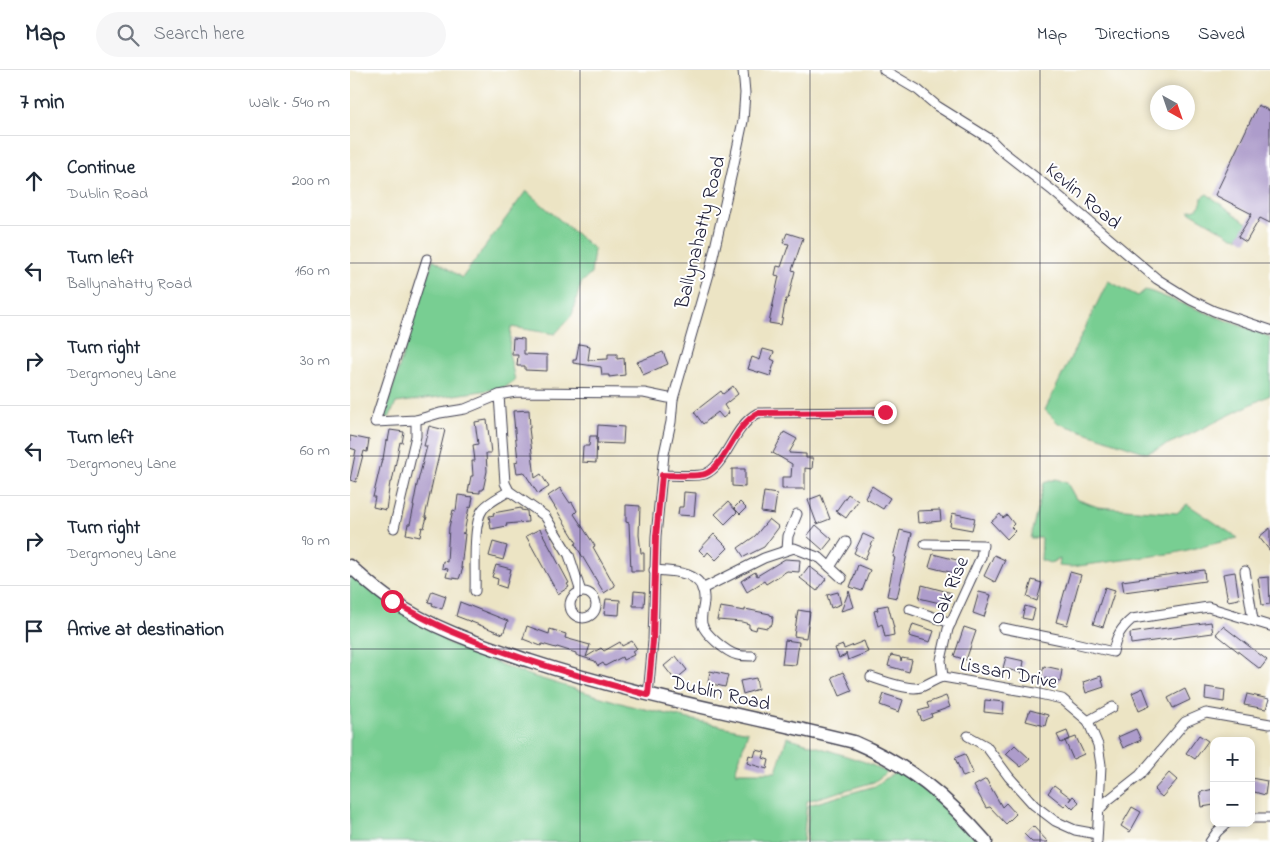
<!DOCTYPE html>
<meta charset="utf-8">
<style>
:root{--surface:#fff;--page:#f6f6f7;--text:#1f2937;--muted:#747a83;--line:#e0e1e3}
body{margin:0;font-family:"Indie Flower",sans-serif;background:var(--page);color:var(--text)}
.controls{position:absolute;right:15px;bottom:15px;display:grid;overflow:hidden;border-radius:10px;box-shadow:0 2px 8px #0003}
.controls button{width:45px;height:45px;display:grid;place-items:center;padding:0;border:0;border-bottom:1px solid var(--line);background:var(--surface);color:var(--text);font:25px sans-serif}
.compass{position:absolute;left:800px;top:15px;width:45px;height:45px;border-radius:50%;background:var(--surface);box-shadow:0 2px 8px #0003;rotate:140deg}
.stop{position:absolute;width:15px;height:15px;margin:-11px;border:4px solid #e11d48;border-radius:50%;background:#fff}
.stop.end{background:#e11d48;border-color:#fff;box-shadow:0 1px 5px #0008}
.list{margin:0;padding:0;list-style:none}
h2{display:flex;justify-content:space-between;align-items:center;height:65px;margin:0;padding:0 20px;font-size:21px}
h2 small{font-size:16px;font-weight:400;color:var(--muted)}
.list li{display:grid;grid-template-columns:32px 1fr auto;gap:15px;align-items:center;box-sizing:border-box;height:90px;padding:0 20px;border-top:1px solid var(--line)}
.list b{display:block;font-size:19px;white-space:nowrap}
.list p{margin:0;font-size:16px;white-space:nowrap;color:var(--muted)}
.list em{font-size:16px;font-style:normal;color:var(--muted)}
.icon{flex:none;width:28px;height:28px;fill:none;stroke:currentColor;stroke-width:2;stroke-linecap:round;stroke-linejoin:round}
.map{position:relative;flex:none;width:920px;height:772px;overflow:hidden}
header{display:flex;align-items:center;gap:30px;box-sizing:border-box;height:70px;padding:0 25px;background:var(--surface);border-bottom:1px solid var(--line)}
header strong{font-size:24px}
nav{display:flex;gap:28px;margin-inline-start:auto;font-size:18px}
.search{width:350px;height:45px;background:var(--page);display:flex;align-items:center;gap:12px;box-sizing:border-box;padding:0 18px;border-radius:28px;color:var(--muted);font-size:19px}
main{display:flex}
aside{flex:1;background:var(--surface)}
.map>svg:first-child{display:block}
.green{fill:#78ce92;stroke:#4d7866}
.building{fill:#ad9ccb}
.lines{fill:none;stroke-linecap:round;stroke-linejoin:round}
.street-casing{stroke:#403f50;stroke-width:11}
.secondary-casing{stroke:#403f50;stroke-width:15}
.street{stroke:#fff;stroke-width:9}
.secondary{stroke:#fff;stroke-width:12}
.route{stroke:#e11d48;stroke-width:6}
.grid{fill:none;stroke:#22223b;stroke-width:1;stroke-opacity:0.55}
.labels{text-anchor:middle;stroke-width:4;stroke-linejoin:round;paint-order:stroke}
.street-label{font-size:20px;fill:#22223b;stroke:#fff}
</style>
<header>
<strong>Map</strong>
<div class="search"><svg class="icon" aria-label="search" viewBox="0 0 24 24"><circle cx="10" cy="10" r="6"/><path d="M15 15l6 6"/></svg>Search here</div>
<nav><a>Map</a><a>Directions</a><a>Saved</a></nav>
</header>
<main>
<aside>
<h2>7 min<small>Walk · 540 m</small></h2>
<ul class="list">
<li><svg class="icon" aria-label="ahead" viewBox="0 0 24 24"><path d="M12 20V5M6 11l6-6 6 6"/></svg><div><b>Continue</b><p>Dublin Road</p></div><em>200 m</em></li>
<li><svg class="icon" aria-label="left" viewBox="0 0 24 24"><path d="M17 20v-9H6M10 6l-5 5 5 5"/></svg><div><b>Turn left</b><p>Ballynahatty Road</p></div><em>160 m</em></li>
<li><svg class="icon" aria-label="right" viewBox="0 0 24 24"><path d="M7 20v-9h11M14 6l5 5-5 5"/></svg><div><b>Turn right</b><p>Dergmoney Lane</p></div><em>30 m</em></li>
<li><svg class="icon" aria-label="left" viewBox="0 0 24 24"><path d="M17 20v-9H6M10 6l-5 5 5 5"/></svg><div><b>Turn left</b><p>Dergmoney Lane</p></div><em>60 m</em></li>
<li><svg class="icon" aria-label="right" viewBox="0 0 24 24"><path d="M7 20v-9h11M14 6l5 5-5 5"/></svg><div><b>Turn right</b><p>Dergmoney Lane</p></div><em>90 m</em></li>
<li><svg class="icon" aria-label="arrive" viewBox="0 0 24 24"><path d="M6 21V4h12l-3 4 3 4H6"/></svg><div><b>Arrive at destination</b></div></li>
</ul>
</aside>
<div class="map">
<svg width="920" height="772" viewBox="0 0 920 772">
<rect width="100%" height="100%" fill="#fff"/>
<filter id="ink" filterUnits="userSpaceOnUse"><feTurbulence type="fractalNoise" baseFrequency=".02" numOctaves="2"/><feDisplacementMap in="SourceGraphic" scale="10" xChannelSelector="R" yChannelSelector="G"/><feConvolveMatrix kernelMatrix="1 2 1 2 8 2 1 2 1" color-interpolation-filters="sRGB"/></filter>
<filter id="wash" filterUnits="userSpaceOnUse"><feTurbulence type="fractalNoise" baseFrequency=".0096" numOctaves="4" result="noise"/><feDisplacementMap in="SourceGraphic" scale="20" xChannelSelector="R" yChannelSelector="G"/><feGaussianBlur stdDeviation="1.12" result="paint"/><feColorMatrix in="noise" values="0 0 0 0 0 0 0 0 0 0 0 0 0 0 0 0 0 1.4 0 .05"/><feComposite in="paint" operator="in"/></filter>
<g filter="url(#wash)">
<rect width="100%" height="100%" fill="#ece4c4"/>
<g class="green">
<polygon points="176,121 244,179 241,204 231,213 222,245 205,264 161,257 159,283 165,310 154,318 46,333 39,348 34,346 83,189 112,208"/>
<path d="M 857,124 L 897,153 L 888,168 L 883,167 L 840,142 L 840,140 C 848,140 852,135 852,127 Z"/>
<polygon points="758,211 788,226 795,220 802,222 920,267 920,325 839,365 797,383 708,353 695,340"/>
<polygon points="706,409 717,413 726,429 748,437 827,443 837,434 888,468 825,483 721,497 709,496 710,489 700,493 691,490 692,468 680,468 694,413"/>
<polygon points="0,505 100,574 172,603 281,636 398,662 385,702 426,702 437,667 515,692 537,702 524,712 457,731 453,772 0,772"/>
<polygon points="548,700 589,730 629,772 456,772 459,735 525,716"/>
</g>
<g id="blocks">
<g class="building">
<polygon points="908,35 920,41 920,153 910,148 896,172 888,167 902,144 865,125"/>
<polygon points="437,163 453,168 442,200 445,201 438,229 436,229 431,255 419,253 429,206 425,205 427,196 431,197 439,174 433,173"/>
<polygon points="163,268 174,269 174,284 197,285 197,301 175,300 175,296 167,296 168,285 162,285"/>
<polygon points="229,274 240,276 238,290 258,289 258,284 267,284 267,289 274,288 275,305 259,307 259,305 252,305 251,297 223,293 223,290 226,290"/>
<polygon points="413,279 424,282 421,289 425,291 420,306 398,299 402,287 410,290"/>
<polygon points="313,282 318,294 293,305 287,292"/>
<polygon points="383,316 388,324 374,335 379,343 373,348 368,342 353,354 344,342 371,321 373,324"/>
<polygon points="179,340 180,358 179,358 185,408 191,404 199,417 188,424 174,402 167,403 165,392 168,391 163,341"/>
<polygon points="137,350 141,383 136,383 137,401 133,420 130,420 130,423 118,422 121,406 123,406 122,391 125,391 123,375 128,374 125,352"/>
<polygon points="248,355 274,357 273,374 247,373"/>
<polygon points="79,356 95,360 83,410 75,447 77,447 74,458 72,457 70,467 56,464 58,454 60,454 64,436 63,436 67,415 77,376 74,376"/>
<polygon points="40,360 54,362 52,373 50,372 42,412 40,412 36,440 23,437 25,427 23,427 32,389 33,389 36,370 38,371"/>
<polygon points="434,362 447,369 439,383 456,384 456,388 463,388 462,399 455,398 455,419 432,419 432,407 441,407 442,394 421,382 423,383"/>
<polygon points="0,366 19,370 17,382 14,381 6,412 0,410 6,380 0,378"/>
<polygon points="240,366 247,366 246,393 232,392 233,376 239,376"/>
<polygon points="382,399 395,399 395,417 382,416"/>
<polygon points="522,416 540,428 533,439 515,428"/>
<polygon points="210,418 220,433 222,432 227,441 224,444 245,476 243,477 265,516 254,523 225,474 227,473 198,426"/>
<polygon points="334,422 346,423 344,446 328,445 329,437 333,437"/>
<polygon points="414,422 427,424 424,444 411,442"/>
<polygon points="498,424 508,431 496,448 486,441"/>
<polygon points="108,425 123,427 121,438 119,437 114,463 112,463 115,464 111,498 113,498 109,509 96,507 98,499 92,498 93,491 97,492 99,457 103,440 106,441"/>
<polygon points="471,425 480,449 467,454 458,430"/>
<polygon points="378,432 387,442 375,454 365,444"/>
<polygon points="390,432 396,438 390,444 384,438"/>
<polygon points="276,435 290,436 289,465 291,483 294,483 294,501 281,501 279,453 276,452"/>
<polygon points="171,438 171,440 177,441 178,452 156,454 157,456 141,459 139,446 144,445 143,443"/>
<polygon points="590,440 591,451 568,453 567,441"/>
<polygon points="602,443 625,448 622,460 600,456"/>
<polygon points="650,444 653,448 657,445 664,454 661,457 665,461 657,469 641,452"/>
<polygon points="419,449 429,457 414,477 394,487 388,478 405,466"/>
<polygon points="466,455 482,469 473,480 457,466"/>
<polygon points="920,458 920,481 909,467"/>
<polygon points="190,459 219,513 217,514 219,517 208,524 176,466"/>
<polygon points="550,460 562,463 547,528 537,526 545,487 543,487"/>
<polygon points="364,464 378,478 366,490 358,482 355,486 349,480"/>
<polygon points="513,464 524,469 515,489 504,483"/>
<polygon points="143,472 157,476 153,490 139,486"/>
<polygon points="583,484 611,491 608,504 579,497"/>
<polygon points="644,485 655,490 645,512 634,506"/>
<polygon points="435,489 450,490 449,502 437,501 416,514 414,511 397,522 391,511 405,502 407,506"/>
<polygon points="146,495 161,499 156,518 147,515 148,509 142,507"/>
<polygon points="508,495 520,500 512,521 500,517"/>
<polygon points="459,496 476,509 467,521 450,508"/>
<polygon points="854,500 855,511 774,522 772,511"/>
<polygon points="720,502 731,505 717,555 706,552"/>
<polygon points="885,502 889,529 878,531 873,504"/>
<polygon points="919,507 920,534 912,535 908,508"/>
<polygon points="682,510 692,513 687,531 677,527"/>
<polygon points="572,515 602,523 598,535 569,528"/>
<polygon points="755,517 765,520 753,557 743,554"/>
<polygon points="82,521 96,526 92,539 82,535 83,533 78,532"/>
<polygon points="284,521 295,522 294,536 283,536"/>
<polygon points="499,521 504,537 491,541"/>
<polygon points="488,522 491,534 481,538 477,525"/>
<polygon points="629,522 641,525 634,547 623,543"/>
<polygon points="256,529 270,530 269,545 254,544"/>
<polygon points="110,532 158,551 153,564 106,546"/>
<polygon points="538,535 544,558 543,558 544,565 535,567 532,554 528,556 524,541 528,540 527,537"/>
<polygon points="675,536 685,539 682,550 672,548"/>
<polygon points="370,537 395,541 395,539 420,544 420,545 423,546 422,554 417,558 407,556 406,560 399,558 399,554 392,552 367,550"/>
<polygon points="448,540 460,542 456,568 444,566"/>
<polygon points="861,552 863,563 781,574 780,563"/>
<polygon points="563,554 584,561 580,572 559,566"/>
<polygon points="177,556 199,564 200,559 216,564 215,568 240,575 236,587 251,578 254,581 270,572 272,576 282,571 287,579 282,581 284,585 273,590 272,587 255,596 253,593 248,596 245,591 226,585 226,583 207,577 206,578 192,574 191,576 173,569"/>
<polygon points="873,556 917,590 910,599 866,564"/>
<polygon points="614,557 626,561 616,590 604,586"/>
<polygon points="435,570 449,572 446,595 432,594"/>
<polygon points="514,571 518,582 498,590 496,583 496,585 489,588 485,578 493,575 494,579"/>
<polygon points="541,585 550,587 551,591 552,588 562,590 559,602 538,596"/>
<polygon points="326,586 337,600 325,610 314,596"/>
<polygon points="656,587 674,591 672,603 653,598"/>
<polygon points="694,596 712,600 710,612 691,607"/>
<polygon points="360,601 378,605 375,617 358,613"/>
<polygon points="493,602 502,621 490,626 482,607"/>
<polygon points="751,606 754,617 736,623 733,612"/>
<polygon points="406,608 408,619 393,624 390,611"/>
<polygon points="856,617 875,620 874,632 855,629"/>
<polygon points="793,618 800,636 789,641 782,623"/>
<polygon points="835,619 840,630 823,638 818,628"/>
<polygon points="534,624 553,630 549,642 530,635"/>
<polygon points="897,624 919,629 916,639 894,635"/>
<polygon points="596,626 600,637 581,644 582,647 572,651 568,641 579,638 577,633"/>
<polygon points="635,630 654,632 653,644 634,642"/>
<polygon points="680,640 698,645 695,656 676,651"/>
<polygon points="786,659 791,670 773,678 768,667"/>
<polygon points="717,661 720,669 711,673 707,665"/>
<polygon points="849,665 858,671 845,689 836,683"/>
<polygon points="726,667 734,684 723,689 715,671"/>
<polygon points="665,675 680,689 671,697 656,684"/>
<polygon points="406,680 415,682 413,688 419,690 417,699 397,693 399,685 404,687"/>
<polygon points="615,684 623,703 613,707 605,688"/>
<polygon points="819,703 827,710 812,727 804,720"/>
<polygon points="901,708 917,711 915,725 901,721"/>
<polygon points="636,709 652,737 656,733 666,744 656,754 640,737 636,738 624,716"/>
<polygon points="704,715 721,728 719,731 723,726 729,732 723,739 717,733 714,736 698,723"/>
<polygon points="864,719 864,735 852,737 850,722"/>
<polygon points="782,737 791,742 780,762 771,756"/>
<polygon points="683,756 698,772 682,772 674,764"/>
</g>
</g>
</g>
<g filter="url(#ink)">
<use href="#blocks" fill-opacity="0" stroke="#403f50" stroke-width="1"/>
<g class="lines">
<g class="street-casing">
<g id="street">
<polyline points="534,0 568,20 587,36 640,69 652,81 703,121 807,209 841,230 864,241 920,260"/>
<polyline points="77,189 25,352 66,350 90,343 115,339 149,325 166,322 294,323 323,329"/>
<polyline points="149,325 155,413 159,421 195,446 219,485 231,522"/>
<path d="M 312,405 C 321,405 348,407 355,404 C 376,396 383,356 408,343 L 535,342"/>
<polyline points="44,458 66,366 66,350"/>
<polyline points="575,474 633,475 631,487 598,559 591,590 593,607"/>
<polyline points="437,480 438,466 447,444"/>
<polyline points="480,497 496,472"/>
<path d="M 304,500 C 323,501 353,501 354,527 C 355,536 350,544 352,554 C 355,564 376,582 387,585 C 391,586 398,586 402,586"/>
<polyline points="895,501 903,550"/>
<polyline points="352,519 414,488 444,478 470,488 492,508"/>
<path d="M 125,521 C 126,502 122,453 133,439 C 140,431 150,427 159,421"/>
<circle cx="233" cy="535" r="13"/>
<polyline points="560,539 601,553"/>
<path d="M 653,558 L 712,570 L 763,582 C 766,567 770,559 782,549 L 858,537 L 920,556"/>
<path d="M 521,607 C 533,611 559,621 571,617 C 579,614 585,609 593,607 L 685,623 L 712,629 L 738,651 L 748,675 L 751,695 L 747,772"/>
<polyline points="298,625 303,571 306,466 314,384 321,352 323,329 359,204 383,98 393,51 395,23 393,0"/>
<polyline points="738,651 763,637"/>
<polyline points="618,666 636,676 659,707 684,735 705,751 725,760 747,764"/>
<polyline points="749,740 757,731 790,705 835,652 856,643 920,654"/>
<polyline points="901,748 920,748"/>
<polyline points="860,772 867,762 877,753"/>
</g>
</g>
<g class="secondary-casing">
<path id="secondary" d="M 0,496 C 13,508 26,520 41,530 C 82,559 133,575 180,591 C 286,626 396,645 504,672 C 560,696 596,726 636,772"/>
</g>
<use href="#street" class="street"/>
<use href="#secondary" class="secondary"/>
</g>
</g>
<g class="lines" filter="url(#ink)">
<path class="route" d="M 42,531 C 62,542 82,553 103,562 C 166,589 232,607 298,625 L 303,571 L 306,466 L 312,405 C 321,405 348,407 355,404 C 376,396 383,356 408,343 L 535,342"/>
</g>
<path class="grid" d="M 230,0 L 230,772M 460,0 L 460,772M 690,0 L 690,772M 0,193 L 920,193M 0,386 L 920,386M 0,579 L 920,579"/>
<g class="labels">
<g class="street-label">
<text transform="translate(734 125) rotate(40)" y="7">Kevlin Road</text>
<text transform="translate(349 162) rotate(-76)" y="7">Ballynahatty Road</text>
<text transform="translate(598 520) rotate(-67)" y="7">Oak Rise</text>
<text transform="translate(659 602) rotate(11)" y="7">Lissan Drive</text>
<text transform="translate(371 622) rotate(13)" y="7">Dublin Road</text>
</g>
</g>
</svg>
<div class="controls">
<button>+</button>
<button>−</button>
</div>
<svg class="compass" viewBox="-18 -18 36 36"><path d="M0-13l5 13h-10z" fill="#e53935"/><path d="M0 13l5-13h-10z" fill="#747a83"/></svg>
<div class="stop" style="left:42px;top:531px"></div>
<div class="stop end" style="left:535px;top:342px"></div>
</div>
</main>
